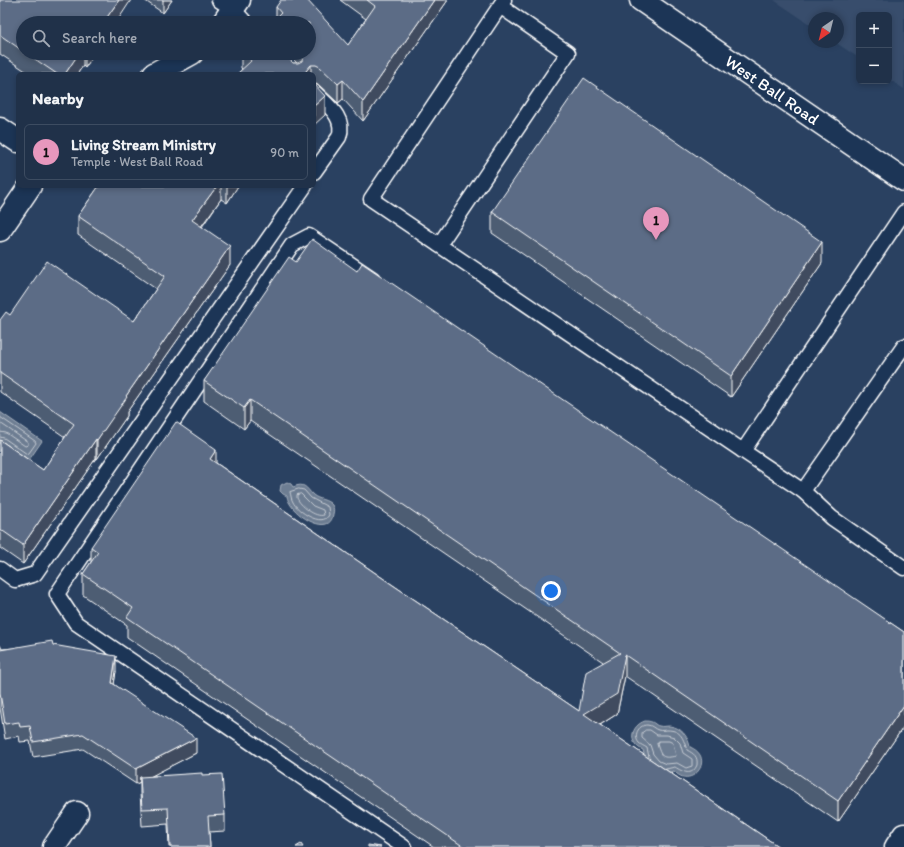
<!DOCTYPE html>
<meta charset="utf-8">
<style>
:root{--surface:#203149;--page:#2d3d53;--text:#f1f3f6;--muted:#a2a9b4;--line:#3d4c61;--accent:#e797bd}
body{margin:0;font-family:Itim,sans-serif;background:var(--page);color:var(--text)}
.controls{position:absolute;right:12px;top:12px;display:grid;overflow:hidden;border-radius:6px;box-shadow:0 2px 6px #0003}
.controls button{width:36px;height:36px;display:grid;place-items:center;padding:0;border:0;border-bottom:1px solid var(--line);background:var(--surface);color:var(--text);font:20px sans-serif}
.compass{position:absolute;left:808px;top:12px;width:36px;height:36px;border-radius:50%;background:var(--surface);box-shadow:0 2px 6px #0003;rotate:215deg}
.you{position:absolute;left:551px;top:591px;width:14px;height:14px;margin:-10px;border:3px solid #fff;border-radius:50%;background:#1a73e8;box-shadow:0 0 0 6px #1a73e833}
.badge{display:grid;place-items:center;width:26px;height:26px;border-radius:50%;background:var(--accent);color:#111;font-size:13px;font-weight:700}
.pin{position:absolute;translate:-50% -33px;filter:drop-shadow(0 1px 2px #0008)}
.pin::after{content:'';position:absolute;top:21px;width:14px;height:12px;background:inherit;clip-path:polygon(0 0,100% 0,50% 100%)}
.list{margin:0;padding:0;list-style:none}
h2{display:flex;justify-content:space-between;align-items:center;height:52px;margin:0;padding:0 16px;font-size:17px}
h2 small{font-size:13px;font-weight:400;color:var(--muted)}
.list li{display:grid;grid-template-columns:26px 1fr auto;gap:12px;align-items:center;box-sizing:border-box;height:56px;margin:0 8px 8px;padding:0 8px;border:1px solid var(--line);border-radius:6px}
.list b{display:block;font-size:15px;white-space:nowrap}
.list p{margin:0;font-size:13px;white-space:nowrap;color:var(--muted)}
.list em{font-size:13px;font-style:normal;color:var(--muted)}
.icon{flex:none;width:22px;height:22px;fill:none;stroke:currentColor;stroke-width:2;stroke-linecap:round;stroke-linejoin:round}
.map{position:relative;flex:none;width:904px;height:847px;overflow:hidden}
.search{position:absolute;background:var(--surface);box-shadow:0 2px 6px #0003;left:16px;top:16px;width:300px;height:44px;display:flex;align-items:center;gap:10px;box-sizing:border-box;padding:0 14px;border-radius:22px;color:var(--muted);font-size:15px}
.panel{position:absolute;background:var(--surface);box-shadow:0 2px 6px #0003;left:16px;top:72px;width:300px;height:116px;border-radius:6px}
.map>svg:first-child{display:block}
.built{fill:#394e6c}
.water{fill:#6d7d92;stroke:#a7b1be}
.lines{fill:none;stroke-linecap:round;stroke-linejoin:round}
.shore{stroke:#c5cbd3;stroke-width:1}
.lane-casing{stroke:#fff;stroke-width:17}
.street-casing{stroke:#fff;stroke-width:25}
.secondary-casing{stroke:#fff;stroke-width:25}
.primary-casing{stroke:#fff;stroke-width:25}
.lane{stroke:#1d3557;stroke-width:14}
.street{stroke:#1d3557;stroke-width:22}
.secondary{stroke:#1d3557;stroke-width:22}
.primary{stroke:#1d3557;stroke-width:22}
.wall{fill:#4e5d73;stroke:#fff}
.shaded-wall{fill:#404c5e;stroke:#fff}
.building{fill:#5b6c86;stroke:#fff}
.labels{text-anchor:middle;stroke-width:3;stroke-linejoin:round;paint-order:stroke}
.street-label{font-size:17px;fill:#fff;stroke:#1d3557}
</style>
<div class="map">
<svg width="904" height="847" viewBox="0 0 904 847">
<rect width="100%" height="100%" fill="#2a4161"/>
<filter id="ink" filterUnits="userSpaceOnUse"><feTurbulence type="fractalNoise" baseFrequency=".025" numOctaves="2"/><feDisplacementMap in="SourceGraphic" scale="8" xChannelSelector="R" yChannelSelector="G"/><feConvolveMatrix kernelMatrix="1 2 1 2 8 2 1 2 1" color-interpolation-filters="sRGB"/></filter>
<g filter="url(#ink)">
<polygon class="built" points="774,0 904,0 904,89 889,79 889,15 859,15 859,58 835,42 838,42 838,18 814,18 814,27"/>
<g class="water">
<polygon points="0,412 42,441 29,460 0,440"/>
<path d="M 287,482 L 291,484 L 293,487 C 305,482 306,488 313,495 C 319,500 327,499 332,505 C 334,508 334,511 333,514 C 331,539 289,514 287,496 L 283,494 L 280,491 L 281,485 Z"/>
<path d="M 645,721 C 655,721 654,725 659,726 C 662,727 667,726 669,726 C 681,727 688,736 690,747 C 717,758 691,791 674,771 L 666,773 L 645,758 L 643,750 C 628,744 630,726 645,721 Z"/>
</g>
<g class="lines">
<g class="shore">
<polyline points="0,417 35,441 36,443 29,453 27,454 4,438 0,437"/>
<polyline points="0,423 28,442 28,445 25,446 6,433 0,432"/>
<path d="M 299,489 L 304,490 L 311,498 L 328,507 L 329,515 C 322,528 297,511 293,502 C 291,499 291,495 290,492 Z"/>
<path d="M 301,494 L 313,506 L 323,510 L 324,515 C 315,518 300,505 297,498 L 297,495 Z"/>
<polygon points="646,730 650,730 657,735 667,735 674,737 680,743 683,753 692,759 692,766 686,768 677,763 666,764 659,761 653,754 650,745 642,738 642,733"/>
<path d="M 659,741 L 669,741 L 673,743 L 676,756 C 662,759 661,757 657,744 Z"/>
<path d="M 649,757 L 647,748 C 644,746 641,745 639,743 C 633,736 638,725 647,725 C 652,725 654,729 658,730 C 661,731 665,730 667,730 C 682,730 683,739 687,750 C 694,754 698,756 697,765 C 692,777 683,772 675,767 L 666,769"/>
</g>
<g class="lane-casing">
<g id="lane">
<polyline points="219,0 233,9 246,23"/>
<polyline points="504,0 371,199 743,451 904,212"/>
<path d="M 314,92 C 327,105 346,117 339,137 L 314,172"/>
<polyline points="439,245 568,53 500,6"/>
<polyline points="373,279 309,236 292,245 57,594 76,623 404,847"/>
<polyline points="743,451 803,491 904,346"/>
<polyline points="803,491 832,518 904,568"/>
<polyline points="0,569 15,580 35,574 305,186"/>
</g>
</g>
<g class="street-casing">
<g id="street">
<polyline points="223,23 239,0"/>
<polyline points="154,74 192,53"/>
<polyline points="0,129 18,141"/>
<polyline points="0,230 30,186"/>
<polyline points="54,847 77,813"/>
</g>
</g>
<g class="secondary-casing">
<polyline id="secondary" points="896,847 904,835"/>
</g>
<g class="primary-casing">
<g id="primary">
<path id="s1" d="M 641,0 L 904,180"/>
</g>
</g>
<use href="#lane" class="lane"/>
<use href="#street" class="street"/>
<use href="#secondary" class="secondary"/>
<use href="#primary" class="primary"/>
</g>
<g class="wall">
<polygon points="0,0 23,23 23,53 95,53 85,68 83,66 77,74 30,74 0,54"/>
<polygon points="144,0 172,0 163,13"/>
<polygon points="340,0 448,0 363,121 343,99 338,103 320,86 316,84 314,84 314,74 237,74 242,69 241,68 241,53 283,53 293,63 297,63 287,53 309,53 276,18 276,7 348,45 366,19"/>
<polygon points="99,186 238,186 227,203 221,199 202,227 230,265 127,412 127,416 97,459 96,458 23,564 0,548 0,440 43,470 65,437 0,392 0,320 10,315 134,321 156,289 78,235 78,216"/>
<polygon points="492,212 822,263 731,397 492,233"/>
<polygon points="296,262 357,271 904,632 904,726 838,822 625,676 617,714 600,725 779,847 434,847 127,637 127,625 83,595 83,574 91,562 91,547 216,463 387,581 579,711 603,662 250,421 244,429 204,401 204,381"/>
<polygon points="0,645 2,649 53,645 116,671 114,684 196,753 151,776 202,775 225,815 225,831 209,832 210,847 169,847 168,824 142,826 140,793 140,782 136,784 83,749 33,757 30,741 20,742 19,736 5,739 0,708"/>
</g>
<g class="shaded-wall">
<polygon points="119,0 131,0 116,23 103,23"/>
<polygon points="163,0 172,0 163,13"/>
<polygon points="434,0 448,0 363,121 363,102"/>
<polygon points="79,53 83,53 83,66 77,74 65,74"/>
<polygon points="85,53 95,53 85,68"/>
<polygon points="311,65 311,74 306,74 306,71"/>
<polygon points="343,80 343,99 338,103 338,84"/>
<polygon points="325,96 325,115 314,125 314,106"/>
<polygon points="217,186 221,186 221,199 192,239 192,220"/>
<polygon points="227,186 238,186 227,203"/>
<polygon points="822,242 822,263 731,397 731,376"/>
<polygon points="230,246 230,265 127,412 127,416 97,459 97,440 126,396"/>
<polygon points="250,400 250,421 244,429 244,408"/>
<polygon points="96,439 96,458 23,564 23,545"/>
<polygon points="216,450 216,471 210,459"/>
<polygon points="625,655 625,676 617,714 584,735 584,714"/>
<polygon points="116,656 116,671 112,698 112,683"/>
<polygon points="904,705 904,726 838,822 838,801"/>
<polygon points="196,738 196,753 140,782 140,777 140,782 136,784 136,769"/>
</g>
<g class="building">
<polygon points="0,0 119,0 103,23 23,23 23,51 0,35"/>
<polygon points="281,0 307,0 348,45 375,6 367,0 434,0 363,102 343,80 338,84 320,67 316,65 311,65 306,71 306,74 237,74 251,61 245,53 283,53 293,63 298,63 302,61 304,53 309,53 309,23 271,23 281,13 276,7"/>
<polygon points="26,53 79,53 65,74 57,74"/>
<polygon points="584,78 822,242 731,376 492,212"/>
<polygon points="314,84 325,96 314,106"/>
<polygon points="99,186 217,186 192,220 230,246 126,396 127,397 97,440 96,439 23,545 0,529 0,440 43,470 74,424 0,373 0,320 6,312 10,315 47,261 134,321 165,276 78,216"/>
<polygon points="312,239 357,271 362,263 904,632 904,705 838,801 625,655 617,694 584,714 779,847 464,847 127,617 133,608 83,574 98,552 91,547 176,422 216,450 210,459 387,581 579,711 586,672 620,653 250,400 244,408 204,381 289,257 296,262"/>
<polygon points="52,641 53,645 116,656 112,683 196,738 136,769 83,734 33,742 30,726 20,727 19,722 5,724 0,693 0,650"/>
<polygon points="202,773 202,775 222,774 225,815 208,816 210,847 170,847 168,808 142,809 140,777"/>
<polygon points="301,844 303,847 296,847"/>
<polygon points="368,845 381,847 368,847"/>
</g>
</g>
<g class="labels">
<g class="street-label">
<text dy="6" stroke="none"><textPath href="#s1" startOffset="159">West Ball Road</textPath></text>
</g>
</g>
</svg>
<div class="controls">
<button>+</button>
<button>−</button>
</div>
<svg class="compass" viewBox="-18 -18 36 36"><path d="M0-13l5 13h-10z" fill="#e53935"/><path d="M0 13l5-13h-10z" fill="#a2a9b4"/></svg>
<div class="you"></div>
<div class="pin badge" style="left:656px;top:240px">1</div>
<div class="search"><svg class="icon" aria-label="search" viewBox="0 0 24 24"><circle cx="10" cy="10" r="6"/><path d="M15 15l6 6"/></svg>Search here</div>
<section class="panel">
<h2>Nearby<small></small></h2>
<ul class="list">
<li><span class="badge">1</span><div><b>Living Stream Ministry</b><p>Temple · West Ball Road</p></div><em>90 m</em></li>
</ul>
</section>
</div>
